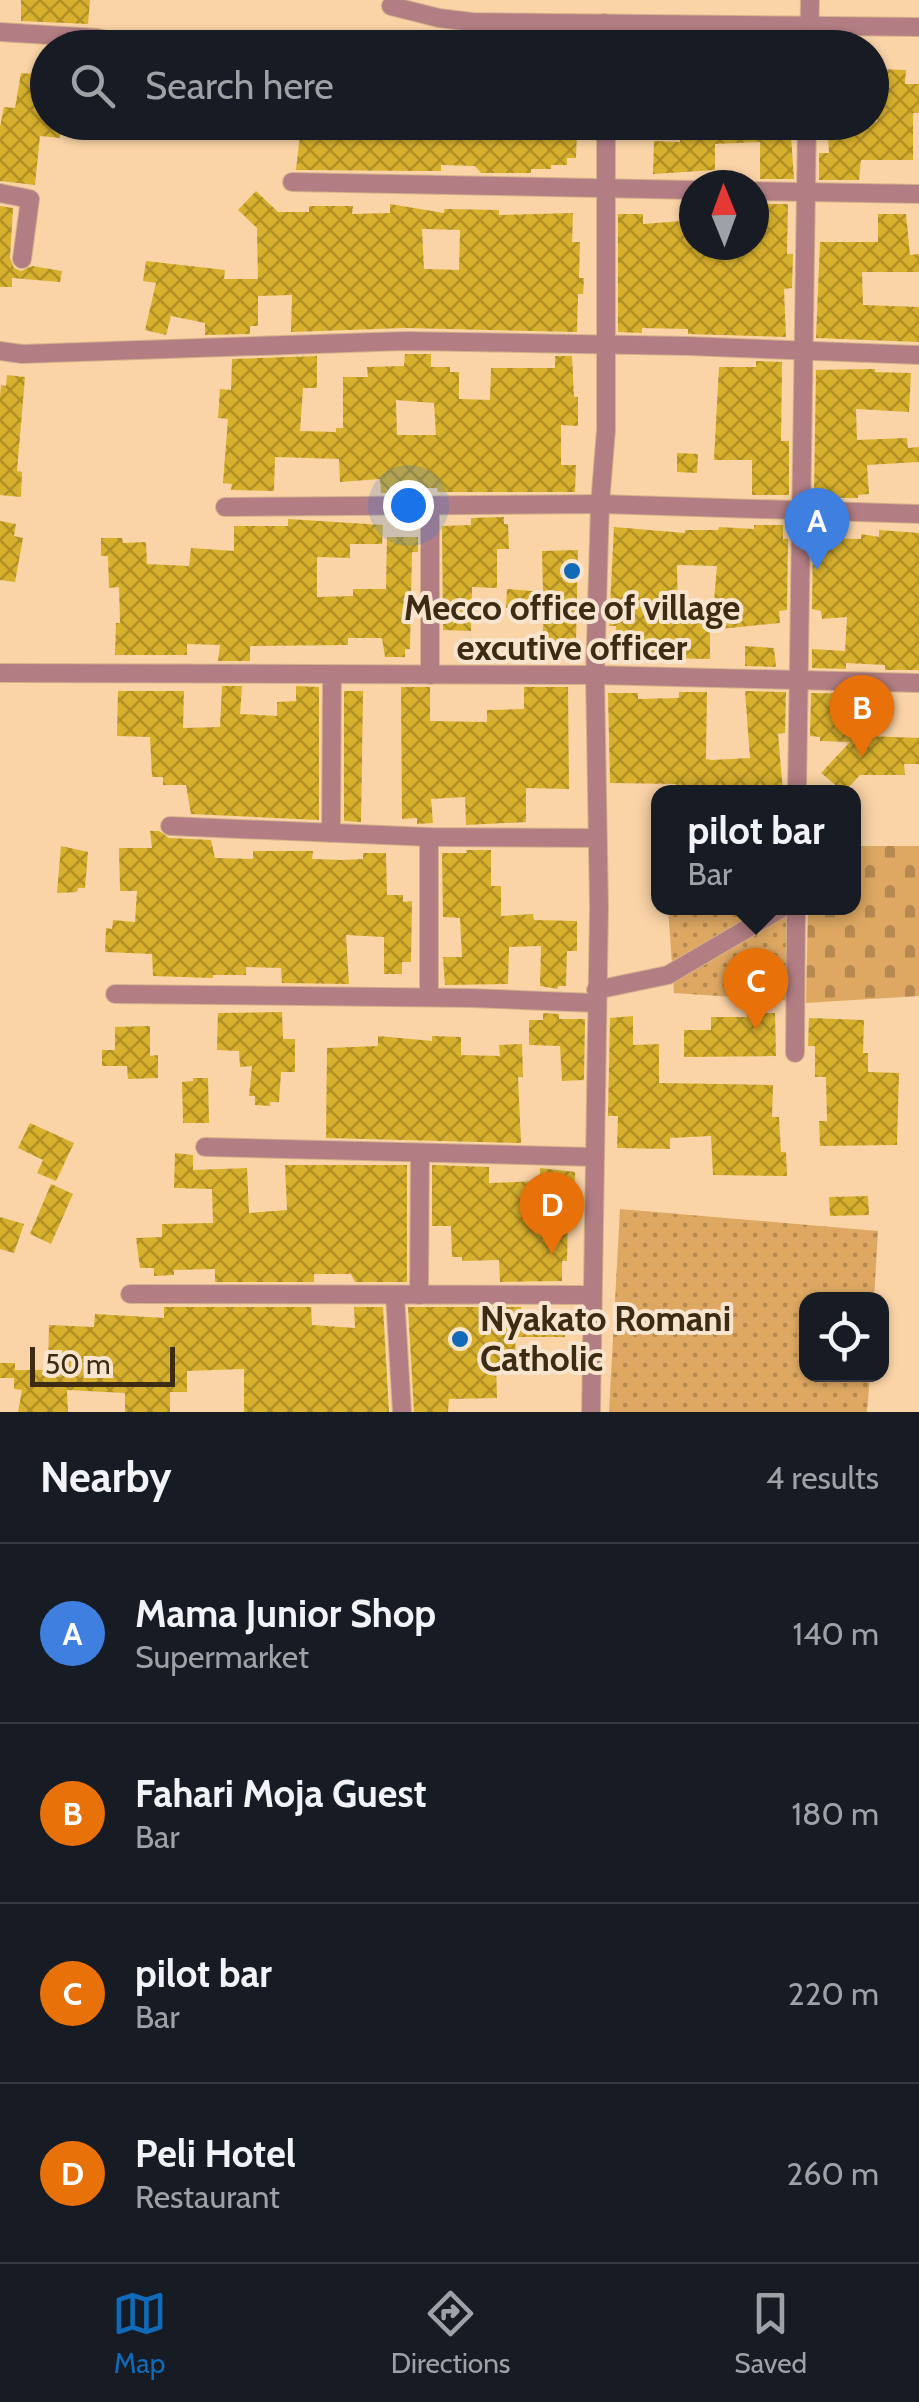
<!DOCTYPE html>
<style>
:root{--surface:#171b24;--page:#242831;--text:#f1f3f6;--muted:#9ea1a6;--line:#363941;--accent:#116ab7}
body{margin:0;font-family:Cabin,sans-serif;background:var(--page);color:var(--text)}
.controls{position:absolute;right:30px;bottom:30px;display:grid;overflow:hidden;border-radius:20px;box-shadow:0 2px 8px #0004}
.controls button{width:90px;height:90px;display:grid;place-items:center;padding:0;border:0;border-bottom:2px solid var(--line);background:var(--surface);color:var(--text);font:50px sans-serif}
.compass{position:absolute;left:679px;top:170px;width:90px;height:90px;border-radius:50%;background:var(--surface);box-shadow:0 2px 8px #0004;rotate:359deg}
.scale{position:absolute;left:30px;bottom:25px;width:145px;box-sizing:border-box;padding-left:10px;border:5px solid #3d2b14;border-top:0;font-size:28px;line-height:35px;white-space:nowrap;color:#3d2b14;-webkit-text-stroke:8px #f8e5cf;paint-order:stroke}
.you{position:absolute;left:408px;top:505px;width:35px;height:35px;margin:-25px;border:8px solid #fff;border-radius:50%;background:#1a73e8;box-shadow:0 0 0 15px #1a73e833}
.badge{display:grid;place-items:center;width:65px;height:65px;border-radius:50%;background:var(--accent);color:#fff;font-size:32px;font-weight:700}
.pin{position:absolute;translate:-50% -82px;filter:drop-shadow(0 2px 5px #0008)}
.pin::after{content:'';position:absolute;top:52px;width:35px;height:30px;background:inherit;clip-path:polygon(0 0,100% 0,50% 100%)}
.popup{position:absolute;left:651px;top:785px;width:210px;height:130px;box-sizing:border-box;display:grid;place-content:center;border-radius:20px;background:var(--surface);filter:drop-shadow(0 2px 8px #0005);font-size:32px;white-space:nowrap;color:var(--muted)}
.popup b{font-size:38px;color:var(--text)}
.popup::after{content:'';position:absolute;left:50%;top:100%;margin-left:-20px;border:20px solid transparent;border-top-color:var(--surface)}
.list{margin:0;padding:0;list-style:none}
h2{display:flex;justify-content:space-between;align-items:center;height:130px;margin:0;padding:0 40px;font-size:42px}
h2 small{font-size:32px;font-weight:400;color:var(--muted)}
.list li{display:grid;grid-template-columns:65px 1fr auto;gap:30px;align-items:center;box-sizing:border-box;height:180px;padding:0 40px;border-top:2px solid var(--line)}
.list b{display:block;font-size:38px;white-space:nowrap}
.list p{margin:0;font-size:32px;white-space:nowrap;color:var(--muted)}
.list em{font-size:32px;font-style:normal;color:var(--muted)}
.icon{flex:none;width:55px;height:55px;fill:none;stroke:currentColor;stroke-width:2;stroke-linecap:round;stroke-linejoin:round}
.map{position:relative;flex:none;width:919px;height:1412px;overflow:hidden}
.search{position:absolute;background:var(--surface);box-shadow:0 2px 8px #0004;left:30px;right:30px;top:30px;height:110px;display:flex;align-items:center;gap:25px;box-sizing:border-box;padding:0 35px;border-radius:55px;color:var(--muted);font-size:38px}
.sheet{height:850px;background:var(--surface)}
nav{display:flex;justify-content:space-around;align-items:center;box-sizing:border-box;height:140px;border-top:2px solid var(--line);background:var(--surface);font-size:28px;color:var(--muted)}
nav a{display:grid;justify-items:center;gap:5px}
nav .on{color:var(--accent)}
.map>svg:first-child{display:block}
.cemetery{fill:url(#cemetery-stones)}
.park{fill:url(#park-dots)}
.building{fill:url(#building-cross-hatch);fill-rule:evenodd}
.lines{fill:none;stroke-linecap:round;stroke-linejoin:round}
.street-casing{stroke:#d4b28a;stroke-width:20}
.street{stroke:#b27e84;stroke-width:18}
.poi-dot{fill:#116ab7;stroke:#f8e5cf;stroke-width:4}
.labels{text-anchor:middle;stroke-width:8;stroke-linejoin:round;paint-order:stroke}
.poi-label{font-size:35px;font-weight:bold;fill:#3d2b14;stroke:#f8e5cf}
</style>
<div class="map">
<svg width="919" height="1412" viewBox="0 0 919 1412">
<defs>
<pattern id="cemetery-stones" width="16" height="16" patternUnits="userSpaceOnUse" patternTransform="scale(2.5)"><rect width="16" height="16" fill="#dea863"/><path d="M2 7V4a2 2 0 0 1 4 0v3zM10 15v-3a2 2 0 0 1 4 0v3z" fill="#b58950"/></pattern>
<pattern id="park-dots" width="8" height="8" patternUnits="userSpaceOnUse" patternTransform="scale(2.5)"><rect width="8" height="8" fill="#dea863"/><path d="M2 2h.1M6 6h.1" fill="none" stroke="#b58950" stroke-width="1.8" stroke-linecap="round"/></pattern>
<pattern id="building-cross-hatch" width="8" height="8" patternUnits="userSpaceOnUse" patternTransform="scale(2.5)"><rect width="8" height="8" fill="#d7b02d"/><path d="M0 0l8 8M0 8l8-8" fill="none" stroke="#b08f25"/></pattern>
</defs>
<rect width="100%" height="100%" fill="#fad4a7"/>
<polygon class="cemetery" points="854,846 919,846 919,996 806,1003 808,908 854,908"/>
<g class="park">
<polygon points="668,908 797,908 793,1001 674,993"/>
<polygon points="620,1209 878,1231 874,1299 806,1300 806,1374 870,1375 867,1412 609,1412"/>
</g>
<g class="building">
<polygon points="21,0 90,0 88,24 21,21"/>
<polygon points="33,68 48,70 48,122 61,122 60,138 40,136 35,185 0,181 0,127 4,107 15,108 21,73 32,74"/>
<polygon points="878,69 906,70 905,84 919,84 919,113 913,113 913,160 861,160 859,180 819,180 819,153 829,153 827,122 877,122"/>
<polygon points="335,122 566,122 566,131 577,131 576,158 567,158 567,165 551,165 551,169 531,169 531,173 481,173 475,166 441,165 441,171 422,171 296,170 301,126 335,130"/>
<polygon points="688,122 790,122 794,179 760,179 760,142 715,144 715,170 653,174 654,141 680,142 680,127 688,127"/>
<path d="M 256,191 L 278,212 L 309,212 L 309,206 L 353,206 L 352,214 L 390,213 L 390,204 L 444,213 L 444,209 L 499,210 L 499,215 L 573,213 L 572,242 L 580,242 L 579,278 L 584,278 L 583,294 L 578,294 L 577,332 L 405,328 L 291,332 L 292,295 L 258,296 L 258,326 L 250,326 L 250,334 L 205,335 L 205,323 L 171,316 L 166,335 L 145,330 L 156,283 L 143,281 L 146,261 L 225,270 L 224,279 L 258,279 L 257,228 L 238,210 ZM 422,229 L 460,230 L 459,270 L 424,269 Z"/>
<polygon points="759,204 788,204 787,254 793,254 792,288 784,289 786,337 688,334 688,329 642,328 642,333 618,332 618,214 643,214 643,224 694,220 694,245 755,246 755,211 759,211"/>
<polygon points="0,206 13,208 10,258 14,268 21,271 32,266 62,271 60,282 12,278 12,287 0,287"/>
<polygon points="878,214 906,214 910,255 919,254 919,272 862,272 863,305 919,307 919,342 816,338 820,242 878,242"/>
<path d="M 405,354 L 431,354 L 431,367 L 450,367 L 450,372 L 459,372 L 459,399 L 490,400 L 491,368 L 555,368 L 555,356 L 572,356 L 574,397 L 578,397 L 578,426 L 561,425 L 561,465 L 576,465 L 575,492 L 438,492 L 437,488 L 402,488 L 402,493 L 381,493 L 380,479 L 340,482 L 339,459 L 275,457 L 274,491 L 231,490 L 232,484 L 223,483 L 228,419 L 218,418 L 220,389 L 231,390 L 232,359 L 317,356 L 317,388 L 303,388 L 300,431 L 336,432 L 336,428 L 343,428 L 343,377 L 368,377 L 367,367 L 404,366 ZM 396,400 L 434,403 L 436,435 L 397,435 Z"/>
<polygon points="756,361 782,362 781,441 789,441 789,495 752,495 752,460 714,460 719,367 756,367"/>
<polygon points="875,369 875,372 911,373 909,412 856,409 857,440 907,438 908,448 919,447 919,462 867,465 869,494 858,495 858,498 814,498 816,370"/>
<polygon points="7,375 25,377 17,471 22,472 21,497 0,495 0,397 1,385 6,386"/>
<polygon points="677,453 698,454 697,473 677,472"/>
<polygon points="504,517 504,524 508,524 509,549 497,549 497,588 472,587 471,631 443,630 442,526 471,525 471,518"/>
<polygon points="288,519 383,525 382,544 350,544 350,558 317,557 317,597 353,596 353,589 386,589 387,537 418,537 418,552 412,552 410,649 405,649 405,657 385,657 382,638 348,638 348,645 250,646 250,661 218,661 220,645 187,644 187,655 115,655 116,623 120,623 119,587 109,588 108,556 101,556 101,538 122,538 123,543 146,542 147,564 189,566 191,548 234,551 234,526 288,526"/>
<polygon points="0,521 16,524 14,536 23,538 15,582 0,580"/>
<path d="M 754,525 L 783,525 L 783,539 L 788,539 L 787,610 L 779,611 L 780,623 L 710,630 L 710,659 L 614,657 L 616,626 L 609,626 L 614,527 L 685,533 L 685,530 L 718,530 L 719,527 L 754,529 ZM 677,565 L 717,566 L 713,612 L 678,612 Z"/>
<polygon points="879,530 919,533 919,670 885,670 885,665 846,663 846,669 812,668 812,649 845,651 847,617 822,619 821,611 812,609 813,538 861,539 861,534 879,537"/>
<polygon points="578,550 576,644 565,643 565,647 542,646 544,610 506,608 507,589 543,592 542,551"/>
<polygon points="745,646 774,648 776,667 745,666"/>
<polygon points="222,686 242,686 240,714 277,716 277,702 296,701 296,686 319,687 319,820 191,814 186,785 163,785 163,777 152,777 150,737 117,736 118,691 184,691 183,728 220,727"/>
<polygon points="401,687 430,687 430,721 487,722 487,710 524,709 524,687 568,687 569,789 526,788 526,822 466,825 465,797 431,799 433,823 417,824 417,818 402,819"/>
<polygon points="344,691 363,691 361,822 344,821"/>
<polygon points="745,691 786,692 785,733 778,734 783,792 676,792 676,784 610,783 608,693 638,693 638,699 679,698 679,692 707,692 706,759 712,760 750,758"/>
<polygon points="811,693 867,694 868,736 919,738 919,764 904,764 905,775 860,775 844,792 821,773 850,742 820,741 820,737 810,736"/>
<polygon points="150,831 159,831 169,838 211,840 215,858 253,859 253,851 313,851 312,859 343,860 363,859 363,853 386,853 387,895 403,895 403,902 412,901 411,962 402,962 402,974 384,974 384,937 346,935 349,984 282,983 281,968 246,967 246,975 213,975 213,978 153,976 152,954 105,952 106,928 112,929 113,920 135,922 137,891 120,891 119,848 152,848"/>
<polygon points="61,846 88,852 85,888 78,888 77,892 57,893"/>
<polygon points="466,850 491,850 491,886 501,886 501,916 533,914 534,920 577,921 577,951 567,951 566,986 558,986 558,989 540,986 541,946 509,947 508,984 445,985 443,957 462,957 460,918 443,917 442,853 467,853"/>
<polygon points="282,1012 283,1039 295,1039 295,1072 281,1072 279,1102 270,1102 270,1106 255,1105 255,1096 249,1096 252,1066 240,1067 239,1051 217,1050 218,1013"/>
<polygon points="543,1013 559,1014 559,1019 585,1019 584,1080 562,1081 560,1046 529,1045 529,1020 543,1020"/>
<polygon points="747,1013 775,1013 776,1056 684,1057 684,1030 711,1030 711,1017 747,1017"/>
<polygon points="633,1016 633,1045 659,1044 659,1083 773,1085 772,1117 779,1117 781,1152 786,1152 787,1176 713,1175 711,1136 670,1138 670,1149 617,1148 618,1116 608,1116 610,1018"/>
<polygon points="809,1018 864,1020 863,1053 868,1053 868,1072 899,1073 897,1145 820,1146 819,1121 827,1121 826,1077 815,1077 815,1046 808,1046"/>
<polygon points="150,1026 150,1056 158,1055 158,1078 128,1079 127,1066 102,1066 102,1050 115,1050 115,1027"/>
<polygon points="378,1036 432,1041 432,1036 461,1037 461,1055 500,1056 499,1045 522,1044 523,1077 518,1077 521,1143 326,1138 327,1048 378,1046"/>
<polygon points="193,1078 208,1078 209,1123 183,1123 182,1082 193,1081"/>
<polygon points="30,1123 74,1143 56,1181 37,1173 43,1160 18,1148"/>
<polygon points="175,1153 193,1155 193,1170 247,1168 249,1213 287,1210 285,1165 407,1165 407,1282 355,1282 351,1274 314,1274 314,1282 215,1282 215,1269 174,1270 174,1275 154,1276 154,1268 140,1268 136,1238 162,1237 162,1224 213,1223 212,1189 174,1188"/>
<polygon points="432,1165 489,1167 489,1183 540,1181 540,1168 575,1172 574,1219 568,1219 567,1261 562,1261 562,1281 500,1282 499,1260 462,1261 462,1257 452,1257 451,1226 432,1226"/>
<polygon points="51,1184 73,1194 51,1244 30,1234"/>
<polygon points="868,1196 869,1215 830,1216 829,1197"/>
<polygon points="0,1217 24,1224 14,1253 0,1249"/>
<polygon points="164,1307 311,1307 312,1325 355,1328 354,1307 383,1307 389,1412 244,1412 244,1369 187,1371 187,1392 170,1392 170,1412 125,1412 125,1393 67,1390 68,1412 18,1412 22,1390 14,1389 14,1378 0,1378 0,1363 15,1363 15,1370 48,1370 49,1325 94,1327 95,1314 164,1318"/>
<polygon points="408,1307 521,1307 521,1314 564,1314 565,1337 515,1337 516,1362 496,1363 497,1398 449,1399 448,1412 414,1412"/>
</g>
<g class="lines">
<g class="street-casing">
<g id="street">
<polyline points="391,6 439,18 472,22 919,27"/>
<polyline points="604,23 604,48"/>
<polyline points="0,32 97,38 148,48"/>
<polyline points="809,48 810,0"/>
<polyline points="292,182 694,190"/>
<polyline points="754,191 919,194"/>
<polyline points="0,193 30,199 22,259"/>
<polyline points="0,351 22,354 405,341 688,346 919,355"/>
<polyline points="225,507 600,504 919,514"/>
<polyline points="430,507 430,675"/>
<polyline points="0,673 595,675 919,683"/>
<polyline points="797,792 807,122"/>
<polyline points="170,826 429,837 596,838"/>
<polyline points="331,833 332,675"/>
<polyline points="596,990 668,975 782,908"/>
<polyline points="115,994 470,998 595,1003"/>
<polyline points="429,997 429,837"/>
<polyline points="795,1053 796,908"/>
<polyline points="205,1147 593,1157"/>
<polyline points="130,1294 591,1295"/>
<polyline points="395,1295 402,1412"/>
<polyline points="419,1295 420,1153"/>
<polyline points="591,1412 599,907 595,675 600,504 606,430 606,122"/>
</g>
</g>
<use href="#street" class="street"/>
</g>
<g class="poi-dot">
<circle cx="572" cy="571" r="10"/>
<circle cx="460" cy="1339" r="10"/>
</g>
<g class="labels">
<g class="poi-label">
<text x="572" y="620">Mecco office of village<tspan x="572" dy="40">excutive officer</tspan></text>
<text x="480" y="1331" text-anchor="start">Nyakato Romani<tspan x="480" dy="40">Catholic</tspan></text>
</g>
</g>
</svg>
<div class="controls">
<button><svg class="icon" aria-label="locate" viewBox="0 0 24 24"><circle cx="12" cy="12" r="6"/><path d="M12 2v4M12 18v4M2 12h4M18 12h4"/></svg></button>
</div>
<svg class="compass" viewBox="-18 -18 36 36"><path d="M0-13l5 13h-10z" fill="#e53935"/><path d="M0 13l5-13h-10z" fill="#9ea1a6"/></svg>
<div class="scale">50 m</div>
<div class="you"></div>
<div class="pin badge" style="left:817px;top:570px;background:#3f7fe0">A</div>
<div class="pin badge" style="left:862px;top:757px;background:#e8710a">B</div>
<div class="pin badge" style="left:756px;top:1030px;background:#e8710a">C</div>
<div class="popup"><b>pilot bar</b>Bar</div>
<div class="pin badge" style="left:552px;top:1254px;background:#e8710a">D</div>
<div class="search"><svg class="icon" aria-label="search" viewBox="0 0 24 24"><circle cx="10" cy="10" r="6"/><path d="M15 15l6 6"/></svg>Search here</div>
</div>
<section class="sheet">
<h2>Nearby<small>4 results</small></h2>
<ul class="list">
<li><span class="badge" style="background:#3f7fe0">A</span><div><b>Mama Junior Shop</b><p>Supermarket</p></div><em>140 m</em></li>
<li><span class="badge" style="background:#e8710a">B</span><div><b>Fahari Moja Guest</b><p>Bar</p></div><em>180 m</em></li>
<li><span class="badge" style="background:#e8710a">C</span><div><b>pilot bar</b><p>Bar</p></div><em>220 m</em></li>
<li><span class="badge" style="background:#e8710a">D</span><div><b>Peli Hotel</b><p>Restaurant</p></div><em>260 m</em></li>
</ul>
</section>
<nav>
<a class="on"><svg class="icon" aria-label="map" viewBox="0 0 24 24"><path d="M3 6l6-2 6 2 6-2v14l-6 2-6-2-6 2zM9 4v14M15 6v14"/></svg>Map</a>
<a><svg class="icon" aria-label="directions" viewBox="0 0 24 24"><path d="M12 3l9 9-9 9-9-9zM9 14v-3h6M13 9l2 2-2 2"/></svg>Directions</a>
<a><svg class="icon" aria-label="saved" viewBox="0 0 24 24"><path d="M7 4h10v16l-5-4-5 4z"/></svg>Saved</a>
</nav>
